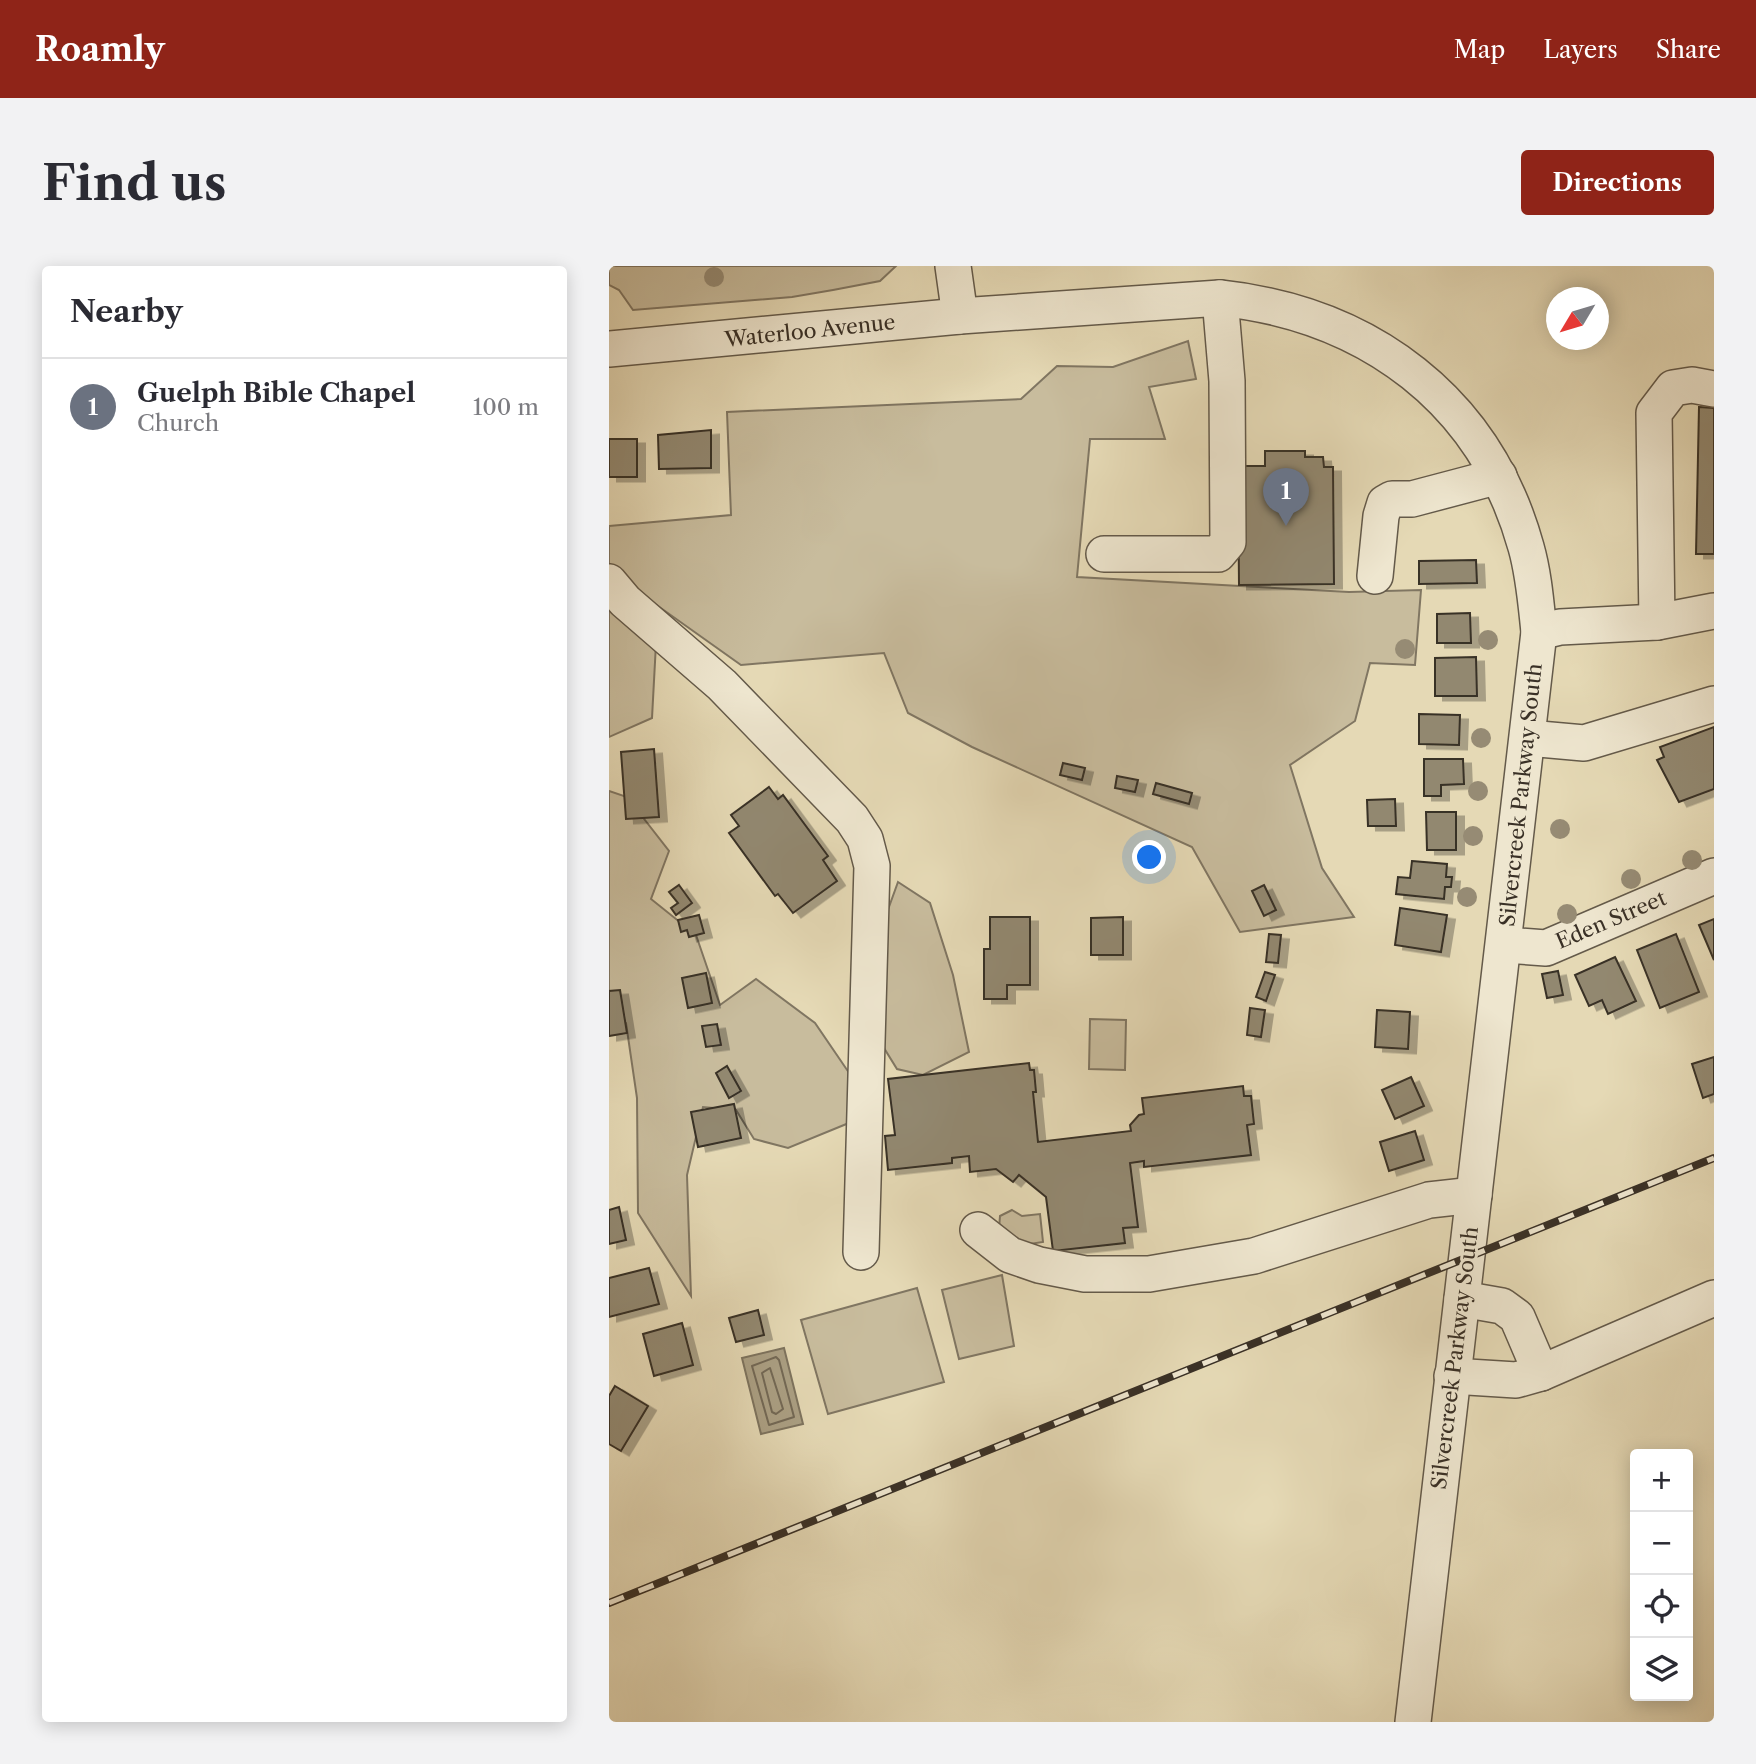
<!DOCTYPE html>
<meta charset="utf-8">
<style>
:root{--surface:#fff;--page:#f2f2f3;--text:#2b2b33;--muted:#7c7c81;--line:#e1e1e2;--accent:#8f2418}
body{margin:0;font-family:"Libre Caslon Text",serif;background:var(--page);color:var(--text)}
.controls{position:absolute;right:21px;bottom:21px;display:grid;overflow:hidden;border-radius:7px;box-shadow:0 4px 18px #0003}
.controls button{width:63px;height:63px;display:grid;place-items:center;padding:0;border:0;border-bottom:2px solid var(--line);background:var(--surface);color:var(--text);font:35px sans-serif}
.compass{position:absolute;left:937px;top:21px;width:63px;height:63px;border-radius:50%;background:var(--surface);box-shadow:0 4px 18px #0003;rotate:232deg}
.you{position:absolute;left:541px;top:592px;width:24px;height:24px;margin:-18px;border:5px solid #fff;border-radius:50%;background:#1a73e8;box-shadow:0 0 0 10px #1a73e833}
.badge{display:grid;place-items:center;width:46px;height:46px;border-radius:50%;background:var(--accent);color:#fff;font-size:23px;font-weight:700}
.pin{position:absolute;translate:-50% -58px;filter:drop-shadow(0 2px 4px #0008)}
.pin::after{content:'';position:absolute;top:37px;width:24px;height:21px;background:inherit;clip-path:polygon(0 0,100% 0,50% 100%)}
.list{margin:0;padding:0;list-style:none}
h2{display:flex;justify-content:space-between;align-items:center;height:91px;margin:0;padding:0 28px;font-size:30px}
h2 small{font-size:23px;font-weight:400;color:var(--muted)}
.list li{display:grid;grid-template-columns:46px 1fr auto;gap:21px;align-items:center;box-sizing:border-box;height:98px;padding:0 28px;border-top:2px solid var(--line)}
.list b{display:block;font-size:26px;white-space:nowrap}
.list p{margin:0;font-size:23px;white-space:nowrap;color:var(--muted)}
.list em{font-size:23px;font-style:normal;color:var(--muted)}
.icon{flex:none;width:38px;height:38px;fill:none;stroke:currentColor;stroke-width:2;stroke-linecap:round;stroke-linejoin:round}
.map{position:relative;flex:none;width:1105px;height:1456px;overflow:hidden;border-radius:7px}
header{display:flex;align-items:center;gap:42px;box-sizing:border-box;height:98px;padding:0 35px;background:var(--accent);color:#fff}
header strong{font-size:33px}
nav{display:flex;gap:38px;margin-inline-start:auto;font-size:24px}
.intro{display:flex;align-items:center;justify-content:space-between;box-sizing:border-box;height:168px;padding:0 42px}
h1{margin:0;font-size:49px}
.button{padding:18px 32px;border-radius:7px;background:var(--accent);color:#fff;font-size:24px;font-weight:700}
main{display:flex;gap:42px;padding:0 42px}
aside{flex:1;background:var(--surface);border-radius:7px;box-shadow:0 4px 18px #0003}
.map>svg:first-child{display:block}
.green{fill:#c8bc9d;stroke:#807662;stroke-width:2}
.water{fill:#aba084;stroke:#7d735e;stroke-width:2}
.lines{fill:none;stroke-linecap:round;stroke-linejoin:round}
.shore{stroke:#726855;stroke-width:2}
.building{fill:#928870;stroke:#393026;stroke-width:2;filter:url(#shadow)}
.minor-casing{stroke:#645a4a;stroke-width:38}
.minor{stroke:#eee6cf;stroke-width:35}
.rail-casing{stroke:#393026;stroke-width:8}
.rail{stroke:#eee6cf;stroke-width:5;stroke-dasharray:16;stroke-linecap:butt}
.tree{fill:#968b74}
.labels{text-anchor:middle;stroke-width:6;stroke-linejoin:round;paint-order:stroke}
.street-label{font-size:21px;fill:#393026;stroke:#eee6cf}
</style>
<header>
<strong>Roamly</strong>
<nav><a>Map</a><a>Layers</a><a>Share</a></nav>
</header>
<div class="intro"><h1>Find us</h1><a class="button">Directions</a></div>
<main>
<aside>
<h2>Nearby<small></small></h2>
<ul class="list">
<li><span class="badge" style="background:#6b7280">1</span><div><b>Guelph Bible Chapel</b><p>Church</p></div><em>100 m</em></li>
</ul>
</aside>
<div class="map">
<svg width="1105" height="1456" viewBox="0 0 1105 1456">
<defs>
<filter id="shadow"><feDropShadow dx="8" dy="4.5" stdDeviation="0" flood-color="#0004"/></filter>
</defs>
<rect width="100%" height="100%" fill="#e5d9b5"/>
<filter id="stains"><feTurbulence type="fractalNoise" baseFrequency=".00286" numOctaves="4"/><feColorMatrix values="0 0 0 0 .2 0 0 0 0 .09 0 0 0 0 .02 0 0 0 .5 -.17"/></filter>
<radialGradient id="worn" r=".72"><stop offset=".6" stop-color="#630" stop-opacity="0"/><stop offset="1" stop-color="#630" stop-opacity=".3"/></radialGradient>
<g class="green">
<polygon points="0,0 287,0 271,15 224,24 183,31 24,44 10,24 0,19"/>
<polygon points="579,75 587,113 540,121 556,173 481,173 468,311 740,326 812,324 806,399 761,397 746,455 681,499 713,602 745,651 631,666 583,581 363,481 299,447 275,387 132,399 49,340 43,452 0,471 0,260 122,249 118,146 412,133 448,100 504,101"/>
<polygon points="0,525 18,531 60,585 42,633 87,669 111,739 147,713 206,757 247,817 252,852 179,882 145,873 127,844 94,841 78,909 82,1030 29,947 28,832 17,757 0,747"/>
<polygon points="289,616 321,637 344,709 360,786 314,809 288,803 246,735"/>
<polygon points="481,753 517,754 516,804 480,803"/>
<polygon points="403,944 413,950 431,948 434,976 414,979 390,963 391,950"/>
<polygon points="393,1009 405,1080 350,1093 333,1024"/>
<polygon points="308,1022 335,1116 219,1148 192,1054"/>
</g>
<polygon class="water" points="175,1082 194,1158 152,1168 133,1092"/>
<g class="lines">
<g class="shore">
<polygon points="167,1091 170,1094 185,1151 160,1159 143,1100"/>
<polygon points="161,1102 174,1143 167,1148 163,1146 153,1107"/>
</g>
</g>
<g class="building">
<polygon points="1090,141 1105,142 1105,288 1087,288"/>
<polygon points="102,164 102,202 50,203 49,169"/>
<rect x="0" y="173" width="28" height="38"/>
<polygon points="656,185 696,185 696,191 714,191 715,201 724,201 725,318 630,319 629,200 656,200"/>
<polygon points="867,294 868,317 810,318 810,295"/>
<polygon points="861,347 862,377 828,377 828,348"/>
<polygon points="867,391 868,430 826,430 826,392"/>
<polygon points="810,448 851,449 850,479 810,478"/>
<polygon points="1105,461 1105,523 1070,536 1048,494 1055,491 1051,481"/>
<polygon points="45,483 50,551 17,553 12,486"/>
<polygon points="815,493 854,493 855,518 832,519 832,530 815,530"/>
<polygon points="454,497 476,502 473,514 451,509"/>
<polygon points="508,510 529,514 526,526 506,522"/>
<polygon points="547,517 583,527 580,538 544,528"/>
<polygon points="160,521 169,533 174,529 219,590 214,594 228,615 184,647 169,628 166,630 120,567 130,560 122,549"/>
<polygon points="786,533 787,560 759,560 758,534"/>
<polygon points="817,546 847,546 847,584 818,584"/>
<polygon points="803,595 838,598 837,611 843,611 842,621 836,621 835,633 787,628 789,611 801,612"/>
<polygon points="70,619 83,637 67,649 62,642 69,637 60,626"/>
<polygon points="655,619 667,644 655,650 643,625"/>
<polygon points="791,642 838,649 832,686 786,679"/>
<polygon points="90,649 95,667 80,671 78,664 72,666 69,654"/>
<polygon points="381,651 421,651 421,719 398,719 398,733 375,733 375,683 381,683"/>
<polygon points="514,651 514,689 482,689 482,652"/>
<polygon points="1105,653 1105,694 1090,659"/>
<polygon points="660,668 672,669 669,697 657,696"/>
<polygon points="1067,668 1090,726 1051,742 1028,684"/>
<polygon points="1006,691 1027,735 999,748 993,734 980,740 966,709"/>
<polygon points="949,705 954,729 938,732 933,708"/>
<polygon points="656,706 666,709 657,735 647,731"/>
<polygon points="97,707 103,737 79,742 73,712"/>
<polygon points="11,724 18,767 0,770 0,725"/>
<polygon points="641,742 656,744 652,771 638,769"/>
<polygon points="768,744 801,746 799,783 766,781"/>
<polygon points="108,758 112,779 97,781 93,760"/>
<polygon points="1105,791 1105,828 1094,832 1083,798"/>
<polygon points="420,797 421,804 425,804 427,826 424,826 429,876 522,865 521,859 530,849 535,848 533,832 634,820 635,830 642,830 645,858 638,859 642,889 535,901 535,895 521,897 529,961 514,962 516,977 444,985 437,931 410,909 404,916 387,903 361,906 360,890 343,892 343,897 279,904 276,870 286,869 279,813"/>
<polygon points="118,800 132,825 120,832 107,807"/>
<polygon points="802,811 815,840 786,853 773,824"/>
<polygon points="125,838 132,872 89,881 82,846"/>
<polygon points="806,865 815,894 780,905 771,876"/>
<polygon points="10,941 17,974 0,978 0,944"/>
<polygon points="40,1002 50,1038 0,1051 0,1012"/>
<polygon points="149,1044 155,1069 127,1076 120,1052"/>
<polygon points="73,1057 84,1099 45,1110 34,1068"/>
<polygon points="6,1120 39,1140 12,1185 0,1178 0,1130"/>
</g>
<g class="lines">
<g class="minor-casing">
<g id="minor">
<polyline points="344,0 351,50"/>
<path d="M 0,83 L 351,50 L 611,32 C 760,48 876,134 917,281 C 925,309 927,338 930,366 L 804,1456"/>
<polyline points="495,288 609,288 619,276 618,115 611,32"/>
<polyline points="766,310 772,250 776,237 783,233 803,233 890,210"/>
<polyline points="0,316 16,335 113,419 243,553 256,573 263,600 252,986"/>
<polyline points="1048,356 1045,147 1064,122 1083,119 1105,123"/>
<polyline points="930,366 951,361 1048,356 1105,345"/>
<polyline points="919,472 975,477 1105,438"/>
<polyline points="896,679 937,682 1105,610"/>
<polyline points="369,964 401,989 430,999 476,1008 540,1008 645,990 820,934 865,929"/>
<polyline points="853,1033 893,1040 908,1051 932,1107"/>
<polyline points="843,1110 907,1114 932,1107 1105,1032"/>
</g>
</g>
<use href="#minor" class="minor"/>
<g class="rail-casing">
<polyline id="rail" points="0,1337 1105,892"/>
</g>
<use href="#rail" class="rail"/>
</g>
<g class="tree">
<circle cx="105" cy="11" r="10"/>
<circle cx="879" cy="374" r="10"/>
<circle cx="796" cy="383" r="10"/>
<circle cx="872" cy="472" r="10"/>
<circle cx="869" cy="525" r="10"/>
<circle cx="951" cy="563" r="10"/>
<circle cx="864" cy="570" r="10"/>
<circle cx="1083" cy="594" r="10"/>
<circle cx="1022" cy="613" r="10"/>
<circle cx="858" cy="631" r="10"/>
<circle cx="958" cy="648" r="10"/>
</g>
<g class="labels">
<g class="street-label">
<text transform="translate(201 65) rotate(-6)" y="7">Waterloo Avenue</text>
<text transform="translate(912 529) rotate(-84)" y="7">Silvercreek Parkway South</text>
<text transform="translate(1002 654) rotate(-23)" y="7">Eden Street</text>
<text transform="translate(846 1092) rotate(-83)" y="7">Silvercreek Parkway South</text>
</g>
</g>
<rect width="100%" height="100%" filter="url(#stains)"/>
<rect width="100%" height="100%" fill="url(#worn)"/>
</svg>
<div class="controls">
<button>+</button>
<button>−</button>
<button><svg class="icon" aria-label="locate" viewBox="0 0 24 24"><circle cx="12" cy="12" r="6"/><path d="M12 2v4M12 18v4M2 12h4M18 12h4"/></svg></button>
<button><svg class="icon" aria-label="layers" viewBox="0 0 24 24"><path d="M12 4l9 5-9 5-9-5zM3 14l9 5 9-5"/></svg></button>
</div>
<svg class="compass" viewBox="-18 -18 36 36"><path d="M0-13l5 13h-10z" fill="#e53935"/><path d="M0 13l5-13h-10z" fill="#7c7c81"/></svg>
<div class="you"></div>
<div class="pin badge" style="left:677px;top:260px;background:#6b7280">1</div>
</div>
</main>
